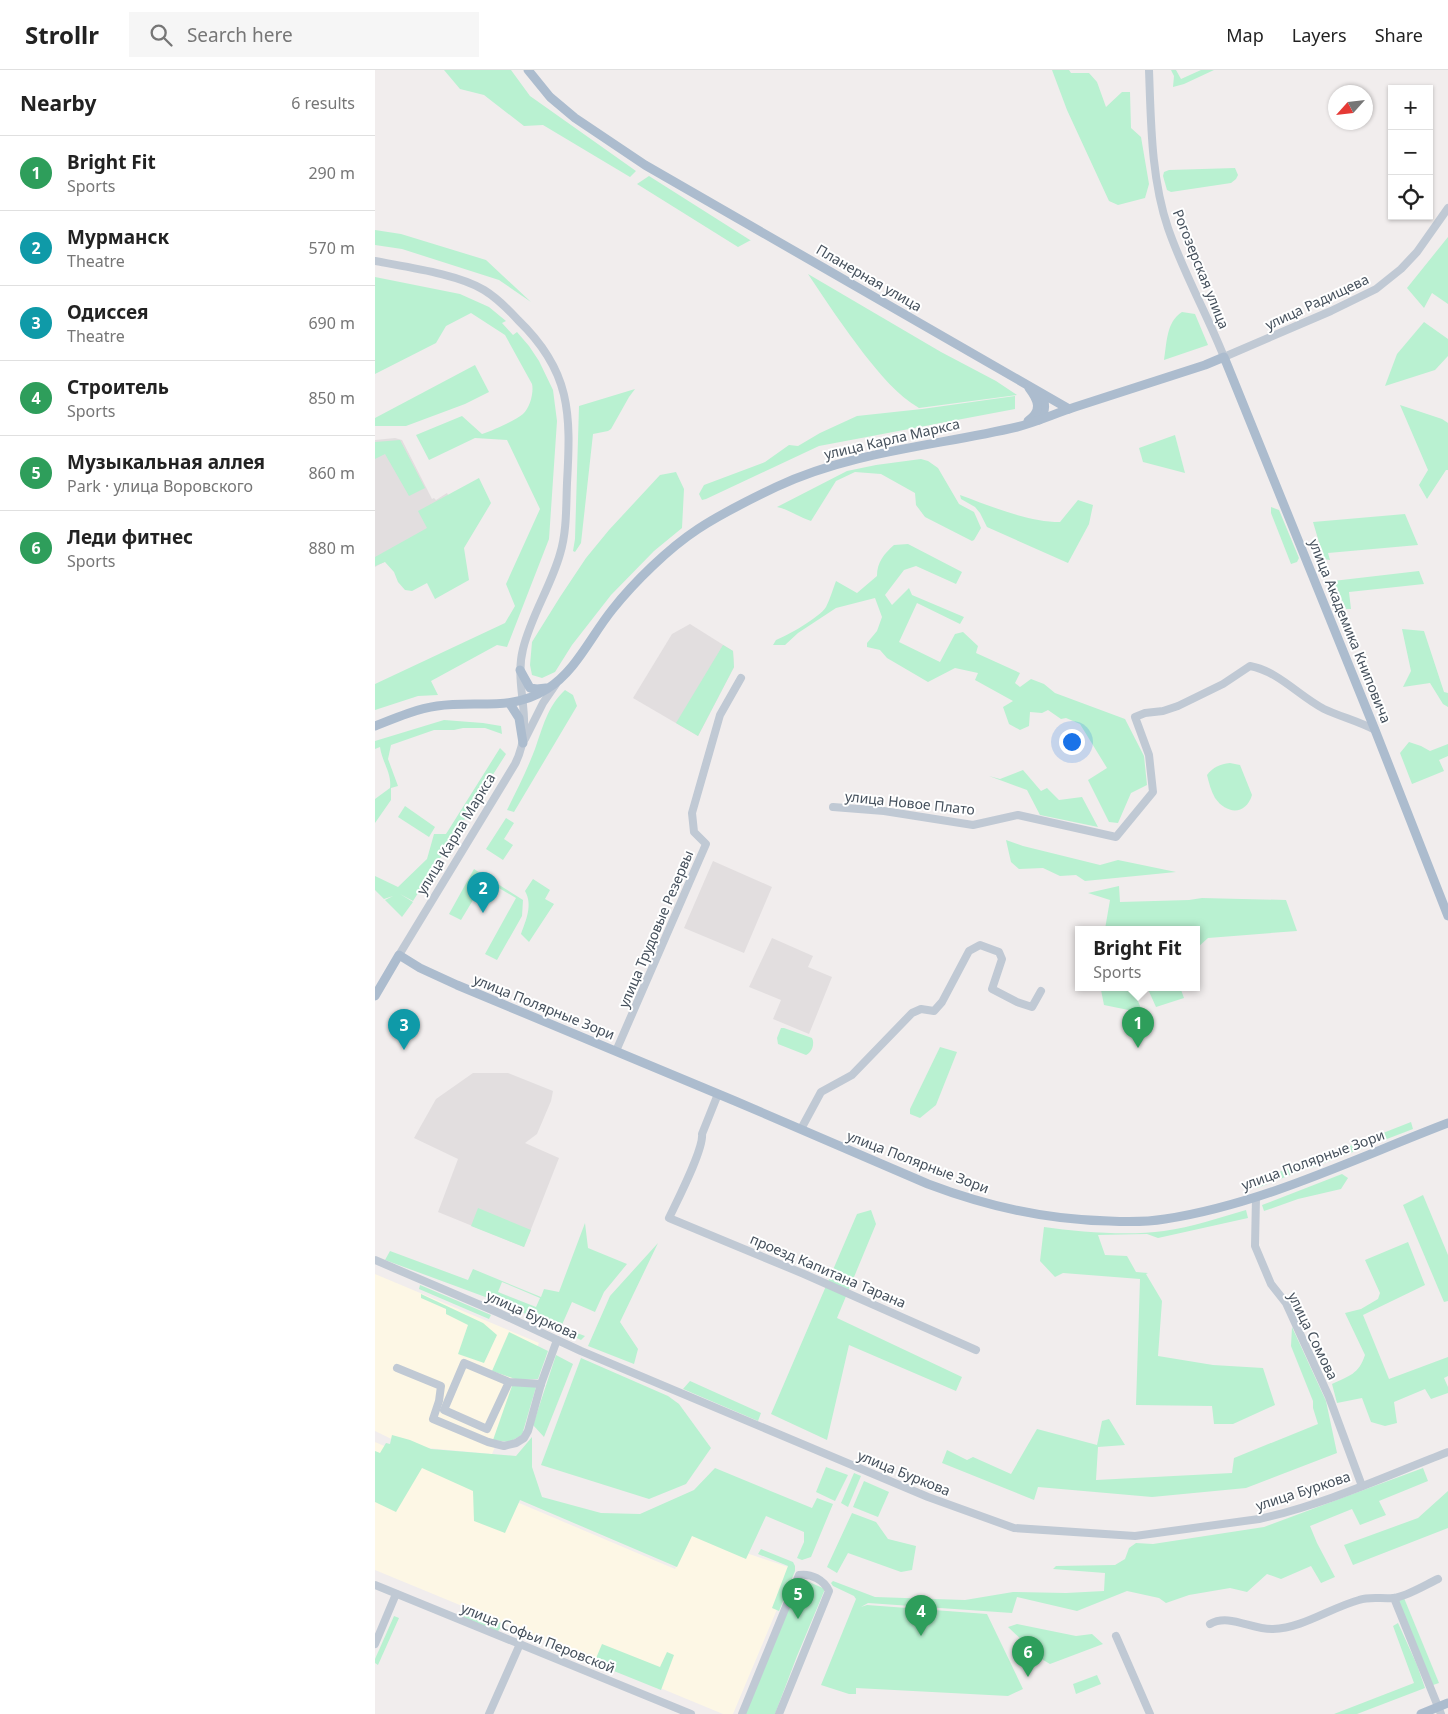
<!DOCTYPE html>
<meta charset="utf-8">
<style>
:root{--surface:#fff;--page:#f6f6f6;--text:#222;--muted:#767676;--line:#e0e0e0;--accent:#0b8043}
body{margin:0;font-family:"Noto Sans",sans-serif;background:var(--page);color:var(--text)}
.controls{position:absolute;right:15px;top:15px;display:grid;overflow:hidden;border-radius:0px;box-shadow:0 1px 4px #0004}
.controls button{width:45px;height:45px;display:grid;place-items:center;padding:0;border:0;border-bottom:1px solid var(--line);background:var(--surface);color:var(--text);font:25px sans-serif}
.compass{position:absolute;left:953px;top:15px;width:45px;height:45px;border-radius:50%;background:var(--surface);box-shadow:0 1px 4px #0004;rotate:243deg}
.you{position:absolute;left:696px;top:671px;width:18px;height:18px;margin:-12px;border:4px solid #fff;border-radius:50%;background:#1a73e8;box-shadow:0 0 0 8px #1a73e833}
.badge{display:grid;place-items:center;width:32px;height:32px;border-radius:50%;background:var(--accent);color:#fff;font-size:16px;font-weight:700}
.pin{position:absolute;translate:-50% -41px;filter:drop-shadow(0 1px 2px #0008)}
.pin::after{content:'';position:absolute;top:26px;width:18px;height:15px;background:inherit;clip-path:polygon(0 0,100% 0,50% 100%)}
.popup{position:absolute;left:700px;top:856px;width:125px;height:65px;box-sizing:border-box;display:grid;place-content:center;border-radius:0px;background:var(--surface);filter:drop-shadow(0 1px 4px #0005);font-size:16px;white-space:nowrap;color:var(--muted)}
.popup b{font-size:19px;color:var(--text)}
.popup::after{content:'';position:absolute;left:50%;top:100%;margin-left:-10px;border:10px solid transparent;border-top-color:var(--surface)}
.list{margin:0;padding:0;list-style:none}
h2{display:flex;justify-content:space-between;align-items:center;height:65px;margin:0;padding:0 20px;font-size:21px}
h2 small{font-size:16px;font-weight:400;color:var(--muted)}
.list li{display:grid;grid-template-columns:32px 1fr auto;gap:15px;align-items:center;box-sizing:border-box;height:75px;padding:0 20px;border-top:1px solid var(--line)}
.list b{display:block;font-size:19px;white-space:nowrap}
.list p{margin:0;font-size:16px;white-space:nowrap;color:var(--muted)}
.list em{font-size:16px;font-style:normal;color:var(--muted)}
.icon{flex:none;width:28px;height:28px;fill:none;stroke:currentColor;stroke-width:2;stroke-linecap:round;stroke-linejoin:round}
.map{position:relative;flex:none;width:1073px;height:1644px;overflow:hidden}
header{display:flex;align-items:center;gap:30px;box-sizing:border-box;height:70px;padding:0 25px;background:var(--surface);border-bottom:1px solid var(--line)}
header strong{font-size:24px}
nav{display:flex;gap:28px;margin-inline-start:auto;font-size:18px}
.search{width:350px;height:45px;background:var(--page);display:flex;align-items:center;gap:12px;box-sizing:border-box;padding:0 18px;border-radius:0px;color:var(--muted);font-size:19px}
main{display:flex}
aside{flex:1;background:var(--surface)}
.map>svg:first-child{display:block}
.commercial{fill:#fdf7e5}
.education{fill:#e2dedf}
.green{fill:#b9f1d1;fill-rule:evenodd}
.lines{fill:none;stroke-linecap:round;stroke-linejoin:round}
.minor{stroke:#c0c9d4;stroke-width:8}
.major{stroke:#acbcce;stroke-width:9}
.labels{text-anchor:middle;stroke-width:4;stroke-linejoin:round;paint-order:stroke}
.street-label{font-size:14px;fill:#45505c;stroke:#fff}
</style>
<header>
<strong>Strollr</strong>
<div class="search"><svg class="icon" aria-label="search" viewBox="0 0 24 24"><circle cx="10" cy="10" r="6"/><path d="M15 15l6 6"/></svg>Search here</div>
<nav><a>Map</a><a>Layers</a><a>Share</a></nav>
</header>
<main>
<aside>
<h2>Nearby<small>6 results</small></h2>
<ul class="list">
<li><span class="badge" style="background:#2e9e5b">1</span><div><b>Bright Fit</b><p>Sports</p></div><em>290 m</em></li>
<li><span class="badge" style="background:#0f9aa8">2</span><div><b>Мурманск</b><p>Theatre</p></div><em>570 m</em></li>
<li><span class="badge" style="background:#0f9aa8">3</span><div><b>Одиссея</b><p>Theatre</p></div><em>690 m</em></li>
<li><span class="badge" style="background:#2e9e5b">4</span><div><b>Строитель</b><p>Sports</p></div><em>850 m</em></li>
<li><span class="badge" style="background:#2e9e5b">5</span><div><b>Музыкальная аллея</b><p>Park · улица Воровского</p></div><em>860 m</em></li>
<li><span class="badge" style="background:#2e9e5b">6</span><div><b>Леди фитнес</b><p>Sports</p></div><em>880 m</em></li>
</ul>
</aside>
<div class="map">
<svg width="1073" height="1644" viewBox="0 0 1073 1644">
<rect width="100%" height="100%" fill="#f1eded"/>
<g class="commercial">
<polygon points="0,1204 164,1273 117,1384 31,1376 0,1361"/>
<polygon points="0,1372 300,1499 315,1464 419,1499 358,1644 348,1644 0,1500"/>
</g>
<g class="education">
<polygon points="20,368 27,370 57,429 59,428 61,430 72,423 86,450 0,497 0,370"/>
<polygon points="315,554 358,581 359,597 323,666 258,628 297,564"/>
<polygon points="338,791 397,817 369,883 309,858"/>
<polygon points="397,868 438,886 433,897 457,907 434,964 398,949 406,930 374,917"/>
<polygon points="98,1003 133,1003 178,1021 176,1031 162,1064 150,1073 184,1088 149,1177 63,1142 83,1089 39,1068 61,1029"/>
</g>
<g class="green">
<polygon points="69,0 136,0 155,26 261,101 255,107 168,55 149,56 109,25 85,19"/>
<polygon points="677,0 694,0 696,3 714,3 722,12 731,37 747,22 755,22 756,58 766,67 774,114 770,128 743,135 734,131 692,40"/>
<polygon points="796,0 801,0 806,9 826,0 839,0 809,14 798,17 799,6"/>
<polygon points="860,98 863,105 861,109 856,113 796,122 792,120 788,106 789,102 794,100"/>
<polygon points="274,106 375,170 376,170 363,177 262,114"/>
<polygon points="0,160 26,164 111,190 156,232 124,210 27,179 0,175"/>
<polygon points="1073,167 1073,234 1057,223 1049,238 1032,218"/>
<path d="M 433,204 L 566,282 L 621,311 L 642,325 L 544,338 C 522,325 505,304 489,284 C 469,258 451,231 433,204 Z"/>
<path d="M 0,207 L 85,224 L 114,237 L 131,251 L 127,253 L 138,265 L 142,262 L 154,276 L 164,291 L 178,320 L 182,351 L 174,469 L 132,577 L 122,575 L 56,611 L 63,625 L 43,626 L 0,640 L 0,614 L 130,553 L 140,536 L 131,514 L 165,439 L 132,370 L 100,368 L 54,390 L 41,365 L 87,346 L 107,364 C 119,360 139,351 148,344 C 155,338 159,322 157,314 L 130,265 L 96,243 L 71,256 L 61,273 L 0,304 Z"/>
<path d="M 807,242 L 820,244 L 833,275 L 789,290 C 792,273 791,252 807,242 Z"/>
<polygon points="1049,252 1073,269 1073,286 1060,300 1010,316 1022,284"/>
<polygon points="100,295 114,322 90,334 31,356 0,356 0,348"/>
<polygon points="260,319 254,327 236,359 233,361 218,364 206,473 200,482 198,481 200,469 204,336"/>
<polygon points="640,326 640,339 444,376 331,429 327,430 324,424 329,415 390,392 414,375 423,376 445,363 482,346 547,339"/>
<polygon points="1025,335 1067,349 1073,353 1073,400 1071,400 1052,429 1044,415 1053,400"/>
<polygon points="800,365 810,403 768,392 764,378"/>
<polygon points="25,370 50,418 34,426 10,384 0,389 0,372"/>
<path d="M 546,389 L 553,391 L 563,398 L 584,434 L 599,442 L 606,458 L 599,470 L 597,471 L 550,447 L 541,435 L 540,423 L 506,404 L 480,402 L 461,411 L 436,451 C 424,447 415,440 402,437 L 472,401 L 501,395 Z"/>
<polygon points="301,402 309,419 307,458 279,481 236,525 197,575 180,602 167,608 157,605 155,595 157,572 185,527 211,488 234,460 285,405"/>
<polygon points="104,408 116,433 89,478 94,510 60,529 52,513 37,521 30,520 23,512 19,502 10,492 0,496 0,487 52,458 43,441"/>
<path d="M 585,425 C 615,436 653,452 685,452 L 703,430 L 718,435 L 714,454 L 693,493 L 612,457 L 605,443 L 600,437 L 586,429 Z"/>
<polygon points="896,437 904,440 924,488 922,492 916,494 896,443"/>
<polygon points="1030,444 1043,475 953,483 955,490 949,489 938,452"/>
<path d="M 533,474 L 587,502 L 581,514 L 541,496 L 529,500 L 510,525 L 517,535 L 534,518 L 537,525 L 589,547 L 585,554 L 542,533 L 524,572 L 565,592 L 580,564 L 588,562 L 603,576 L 601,583 L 645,603 L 640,613 L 645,617 L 656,609 L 669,614 L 680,623 L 750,649 L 769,686 L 772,715 L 756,723 L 743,753 L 734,752 L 713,710 L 732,698 L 705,654 L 691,648 L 686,649 L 673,640 L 667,643 L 655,642 L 654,656 L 645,660 L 634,654 L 628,637 L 638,631 L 600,610 L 603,603 L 580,598 L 553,612 L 512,588 L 505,580 L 492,577 L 492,573 L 502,561 L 507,547 L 500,528 L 461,538 L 423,563 L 410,575 L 398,575 L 401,570 C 412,566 445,547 451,537 C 455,529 458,519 461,511 L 482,523 L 502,506 C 502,492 509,484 519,475 Z"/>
<polygon points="1044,501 1049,514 974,522 976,539 971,539 958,511"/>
<polygon points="1027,559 1049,561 1069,622 1073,623 1073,637 1068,634 1055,613 1028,617 1036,601"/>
<polygon points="348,575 358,581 359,597 323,666 301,653"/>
<path d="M 190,620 L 198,625 L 202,636 L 139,742 L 132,740 C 142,720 152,700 160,679 C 168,657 172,637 190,620 Z"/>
<path d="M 69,650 L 108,653 L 126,656 L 127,664 L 110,658 L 88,658 L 79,660 L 59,660 L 16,675 L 13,689 L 23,716 L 16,718 L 16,730 L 0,753 L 0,729 L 15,718 C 17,703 7,692 5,677 L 0,679 L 0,671 Z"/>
<polygon points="1034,672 1046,676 1055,681 1073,674 1073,686 1064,690 1069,701 1037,714 1025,683"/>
<polygon points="125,678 131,684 38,831 25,824 38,832 27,847 10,830 18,826 9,829 0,820 0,806 23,817 52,789 59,764 71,764"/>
<path d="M 855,693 L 865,695 L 877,725 C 871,745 852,745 840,728 C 836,721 834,713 832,705 C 838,697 845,694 855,693 Z"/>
<polygon points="648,700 666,721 672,718 684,730 707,727 723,757 665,745 652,720 614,706 625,709"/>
<polygon points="30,736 60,757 54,767 23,747"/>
<polygon points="131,748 139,753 129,769 138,775 128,790 111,779"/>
<polygon points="631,770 648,776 725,795 743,790 801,802 710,811 701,805 685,806 668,798 644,799 636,792"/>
<polygon points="99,799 148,830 147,846 122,890 110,884 141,828 110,810 86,850 74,844"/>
<path d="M 158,809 L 175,820 L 170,829 L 179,834 L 154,872 L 146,864 C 151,850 158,835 150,821 Z"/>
<polygon points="744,816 745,832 814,830 827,828 911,830 922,861 833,868 822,878 822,859 730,859 735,830 713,823"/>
<polygon points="723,917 757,917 768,943 729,935 726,920"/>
<polygon points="772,917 805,917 809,928 781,937"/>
<path d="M 406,958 L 409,958 L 437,968 C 440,974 437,982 431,985 L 403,974 L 402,968 Z"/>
<polygon points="565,977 582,982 561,1035 545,1048 535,1044 535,1039"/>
<polygon points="1036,1052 1038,1059 936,1098 934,1092"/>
<polygon points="926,1093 928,1100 882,1118 880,1112"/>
<polygon points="967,1104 973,1108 966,1119 923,1129 889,1141 887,1135"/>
<polygon points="1048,1125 1073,1185 1073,1231 1069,1232 1028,1135"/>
<polygon points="103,1138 156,1160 149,1177 96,1156"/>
<polygon points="496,1140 501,1154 462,1248 587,1307 581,1321 474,1275 452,1370 396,1344 482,1144"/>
<path d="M 871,1140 L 873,1148 L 783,1168 L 772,1164 L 723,1165 L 730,1185 L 752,1186 L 761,1202 L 773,1203 L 771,1204 L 787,1231 L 783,1286 L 838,1295 L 888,1298 L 900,1335 L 858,1354 L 839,1354 L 837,1336 L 761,1335 L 765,1209 L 688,1203 L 680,1207 L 665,1191 L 669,1157 C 705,1162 753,1166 789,1161 C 817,1157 844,1148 871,1140 Z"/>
<path d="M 210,1153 L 213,1178 L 252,1194 L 229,1222 L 220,1242 L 197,1232 L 186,1257 L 210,1266 L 206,1270 L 132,1235 L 10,1190 L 15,1181 L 93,1210 L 98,1199 L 166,1227 L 169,1219 L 184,1222 ZM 127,1212 L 165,1228 L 161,1237 L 123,1222 Z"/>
<path d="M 1033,1172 L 1050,1215 L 988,1245 L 1014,1309 L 1073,1287 L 1073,1306 L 1069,1308 L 1073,1317 L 1073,1323 L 1056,1329 L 1050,1319 L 1019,1332 L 1022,1353 L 1010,1356 L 996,1352 L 987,1328 L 962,1333 L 957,1314 C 974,1306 984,1304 990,1285 L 970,1243 L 986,1239 L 1003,1229 L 1005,1223 L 990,1190 Z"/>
<polygon points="283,1173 245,1252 263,1279 259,1294 213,1276 235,1226"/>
<polygon points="45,1215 116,1245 114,1249 44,1219"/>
<polygon points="46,1224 108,1253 122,1265 109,1293 83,1284 93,1255 71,1244 71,1239 46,1228"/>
<polygon points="917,1257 951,1331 962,1383 871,1418 777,1427 663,1417 659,1430 567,1393 572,1380 592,1390 598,1387 636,1404 662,1359 722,1375 727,1351 734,1349 750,1375 723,1377 721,1410 857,1403 859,1388 943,1354 938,1338 938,1331 916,1276"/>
<polygon points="134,1262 173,1281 163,1309 143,1310 117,1301"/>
<polygon points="181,1285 198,1294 169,1367 158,1355"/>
<polygon points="206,1288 293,1326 304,1334 336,1378 311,1414 274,1429 166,1395"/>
<polygon points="315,1311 386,1343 383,1351 308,1319"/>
<polygon points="138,1313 161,1317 147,1365 134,1372 118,1370"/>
<polygon points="17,1365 35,1370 56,1379 141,1386 157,1367 157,1397 167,1427 226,1443 265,1444 319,1420 340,1398 437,1438 442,1428 458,1434 436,1487 427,1490 422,1488 429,1472 429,1462 391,1446 371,1489 317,1466 302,1497 145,1430 130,1463 99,1451 98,1421 47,1398 21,1442 0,1432 0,1381 5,1383 11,1373 15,1374"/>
<polygon points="451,1397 473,1405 460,1431 441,1422"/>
<polygon points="1048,1398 1053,1411 1004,1431 1011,1445 985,1455 977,1439 935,1456 942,1473 960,1507 946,1513 936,1496 906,1509 892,1504 872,1522 855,1518 814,1525 791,1533 784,1528 752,1521 702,1541 642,1527 637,1543 493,1533 486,1537 492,1535 612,1544 648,1619 633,1626 481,1618 481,1624 474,1624 446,1615 481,1529 479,1526 458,1516 456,1513 458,1511 500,1527 590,1530 638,1522 691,1523 729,1521 730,1503 678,1499 681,1496 740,1495 750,1489 754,1478 761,1473 778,1474 889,1457"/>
<polygon points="479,1403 486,1406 473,1437 466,1433"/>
<polygon points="489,1411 514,1422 503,1447 478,1437"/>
<polygon points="1073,1421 1073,1458 978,1495 969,1475 1043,1448"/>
<polygon points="477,1443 501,1452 513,1469 541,1476 537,1500 526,1502 473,1483 462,1503 452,1497"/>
<polygon points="386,1479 418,1492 420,1496 420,1501 404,1541 397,1538 413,1496 383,1484"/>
<polygon points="425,1508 450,1519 422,1586 400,1644 370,1644"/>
<polygon points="1029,1528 1064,1613 1058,1615 1023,1530"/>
<polygon points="91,1539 128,1554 121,1564 87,1549"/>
<polygon points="19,1546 24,1548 3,1595 0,1593 0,1589"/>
<polygon points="1023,1553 1042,1595 1050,1618 982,1644 959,1644 1039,1613 1018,1556"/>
<polygon points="642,1554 701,1566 717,1564 728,1574 675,1594 656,1583 654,1577 633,1557"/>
<polygon points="227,1574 285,1597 292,1582 299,1585 286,1620 219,1593"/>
<polygon points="722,1605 726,1614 701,1624 698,1614"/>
</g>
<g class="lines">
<g class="minor">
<path d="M 774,0 C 776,52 776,108 793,158 C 808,202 832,244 849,287 L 956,241 L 1001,219 L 1026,199 L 1042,182 L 1073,138"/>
<path d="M 0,191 C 31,197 83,204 109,220 C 122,228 133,239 143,250 C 196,301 196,343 192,413 C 191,436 192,461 185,484 C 176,516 156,546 148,579 C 138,618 161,652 140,694 L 24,885"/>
<polyline points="150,669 168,633 181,614"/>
<path d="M 458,737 L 509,741 L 598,755 L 643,745 L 741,767 L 778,722 L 774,685 L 760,647 L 770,643 L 788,641 L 803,636 L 848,614 L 875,596 C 903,601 924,626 949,639 C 966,647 983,651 1000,660"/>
<polyline points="241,981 331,774 319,762 317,743 345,645 366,608"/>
<path d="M 343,1024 L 327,1064 C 329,1079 302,1131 294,1148 L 429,1204 L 601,1280"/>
<polyline points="426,1059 446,1022 477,1005 537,943 546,939 559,941 567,932 594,881 605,875 624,882 627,889 617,919 642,932 657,937 666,921"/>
<polyline points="881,1127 880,1176 896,1214 911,1233 954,1327 987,1416"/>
<path d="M 0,1190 L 124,1243 L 206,1281 L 553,1427 L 639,1458 L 760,1466 L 884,1449 C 949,1435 1011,1406 1073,1382"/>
<polyline points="22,1298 66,1316 64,1331 58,1349 113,1372 129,1376 141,1373 149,1368 153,1361 166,1314 182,1270"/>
<polyline points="134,1312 112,1359 69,1340 89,1293 134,1312 166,1314"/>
<polyline points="0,1515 316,1644"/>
<polyline points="1019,1528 1066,1644"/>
<path d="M 835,1554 C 854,1543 877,1560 898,1559 C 928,1558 955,1538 984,1530 C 995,1526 1006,1529 1018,1528 C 1029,1528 1052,1514 1063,1509"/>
<polyline points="741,1566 775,1644"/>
<polyline points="0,1574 21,1524"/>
<polyline points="114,1644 145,1574"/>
<path d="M 367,1644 L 424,1505 C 436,1503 449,1510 454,1521 L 404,1644"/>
</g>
<g class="major">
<polyline points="153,0 175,27 200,48 270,95 694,339"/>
<path d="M 664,324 C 672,331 671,342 664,350"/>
<path d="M 653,351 C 667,341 664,331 654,318"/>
<polyline points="145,600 155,618 162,619 171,618"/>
<polyline points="135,634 144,648 148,673"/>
<path d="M 0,656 C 20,648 41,639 62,636 C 102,630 136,642 172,619 C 201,601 216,566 237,540 C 259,512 294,478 323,459 C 347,443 374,430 401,417 C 478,381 561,376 642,357 C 662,352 681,343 700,337 C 744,323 787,309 830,295 L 849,287 L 1000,660 L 1073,846"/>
<path d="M 0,926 L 24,885 L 45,898 L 82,915 L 360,1031 L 553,1114 C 611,1136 671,1150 734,1151 C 752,1152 772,1152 790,1149 C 888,1134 981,1088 1073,1053"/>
<polyline points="1046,1644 1073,1633"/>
</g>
</g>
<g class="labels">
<g class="street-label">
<text transform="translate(826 199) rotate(68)" y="5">Рогозерская улица</text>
<text transform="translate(494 208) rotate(30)" y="5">Планерная улица</text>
<text transform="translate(942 232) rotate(-25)" y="5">улица Радищева</text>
<text transform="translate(517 369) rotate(-13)" y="5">улица Карла Маркса</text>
<text transform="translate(975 561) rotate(68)" y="5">улица Академика Книповича</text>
<text transform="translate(535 733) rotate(6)" y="5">улица Новое Плато</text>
<text transform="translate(81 764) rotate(-59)" y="5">улица Карла Маркса</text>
<text transform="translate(281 859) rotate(-67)" y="5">улица Трудовые Резервы</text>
<text transform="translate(169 937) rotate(22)" y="5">улица Полярные Зори</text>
<text transform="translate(938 1090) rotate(-20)" y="5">улица Полярные Зори</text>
<text transform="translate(543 1092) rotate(21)" y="5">улица Полярные Зори</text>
<text transform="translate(453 1201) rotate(23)" y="5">проезд Капитана Тарана</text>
<text transform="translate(157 1245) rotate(24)" y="5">улица Буркова</text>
<text transform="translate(938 1266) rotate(64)" y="5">улица Сомова</text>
<text transform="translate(529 1403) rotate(22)" y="5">улица Буркова</text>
<text transform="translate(928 1421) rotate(-18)" y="5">улица Буркова</text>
<text transform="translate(163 1568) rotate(22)" y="5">улица Софьи Перовской</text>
</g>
</g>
</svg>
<div class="controls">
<button>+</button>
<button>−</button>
<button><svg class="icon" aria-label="locate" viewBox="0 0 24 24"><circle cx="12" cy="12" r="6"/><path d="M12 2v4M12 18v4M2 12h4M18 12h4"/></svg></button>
</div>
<svg class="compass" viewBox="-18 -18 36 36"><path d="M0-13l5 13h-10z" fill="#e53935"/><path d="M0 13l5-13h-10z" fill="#767676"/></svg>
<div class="you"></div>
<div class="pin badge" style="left:763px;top:978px;background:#2e9e5b">1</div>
<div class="popup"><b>Bright Fit</b>Sports</div>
<div class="pin badge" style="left:108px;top:843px;background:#0f9aa8">2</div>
<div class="pin badge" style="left:29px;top:980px;background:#0f9aa8">3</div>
<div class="pin badge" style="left:546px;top:1566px;background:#2e9e5b">4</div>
<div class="pin badge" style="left:423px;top:1549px;background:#2e9e5b">5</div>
<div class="pin badge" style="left:653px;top:1607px;background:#2e9e5b">6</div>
</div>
</main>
